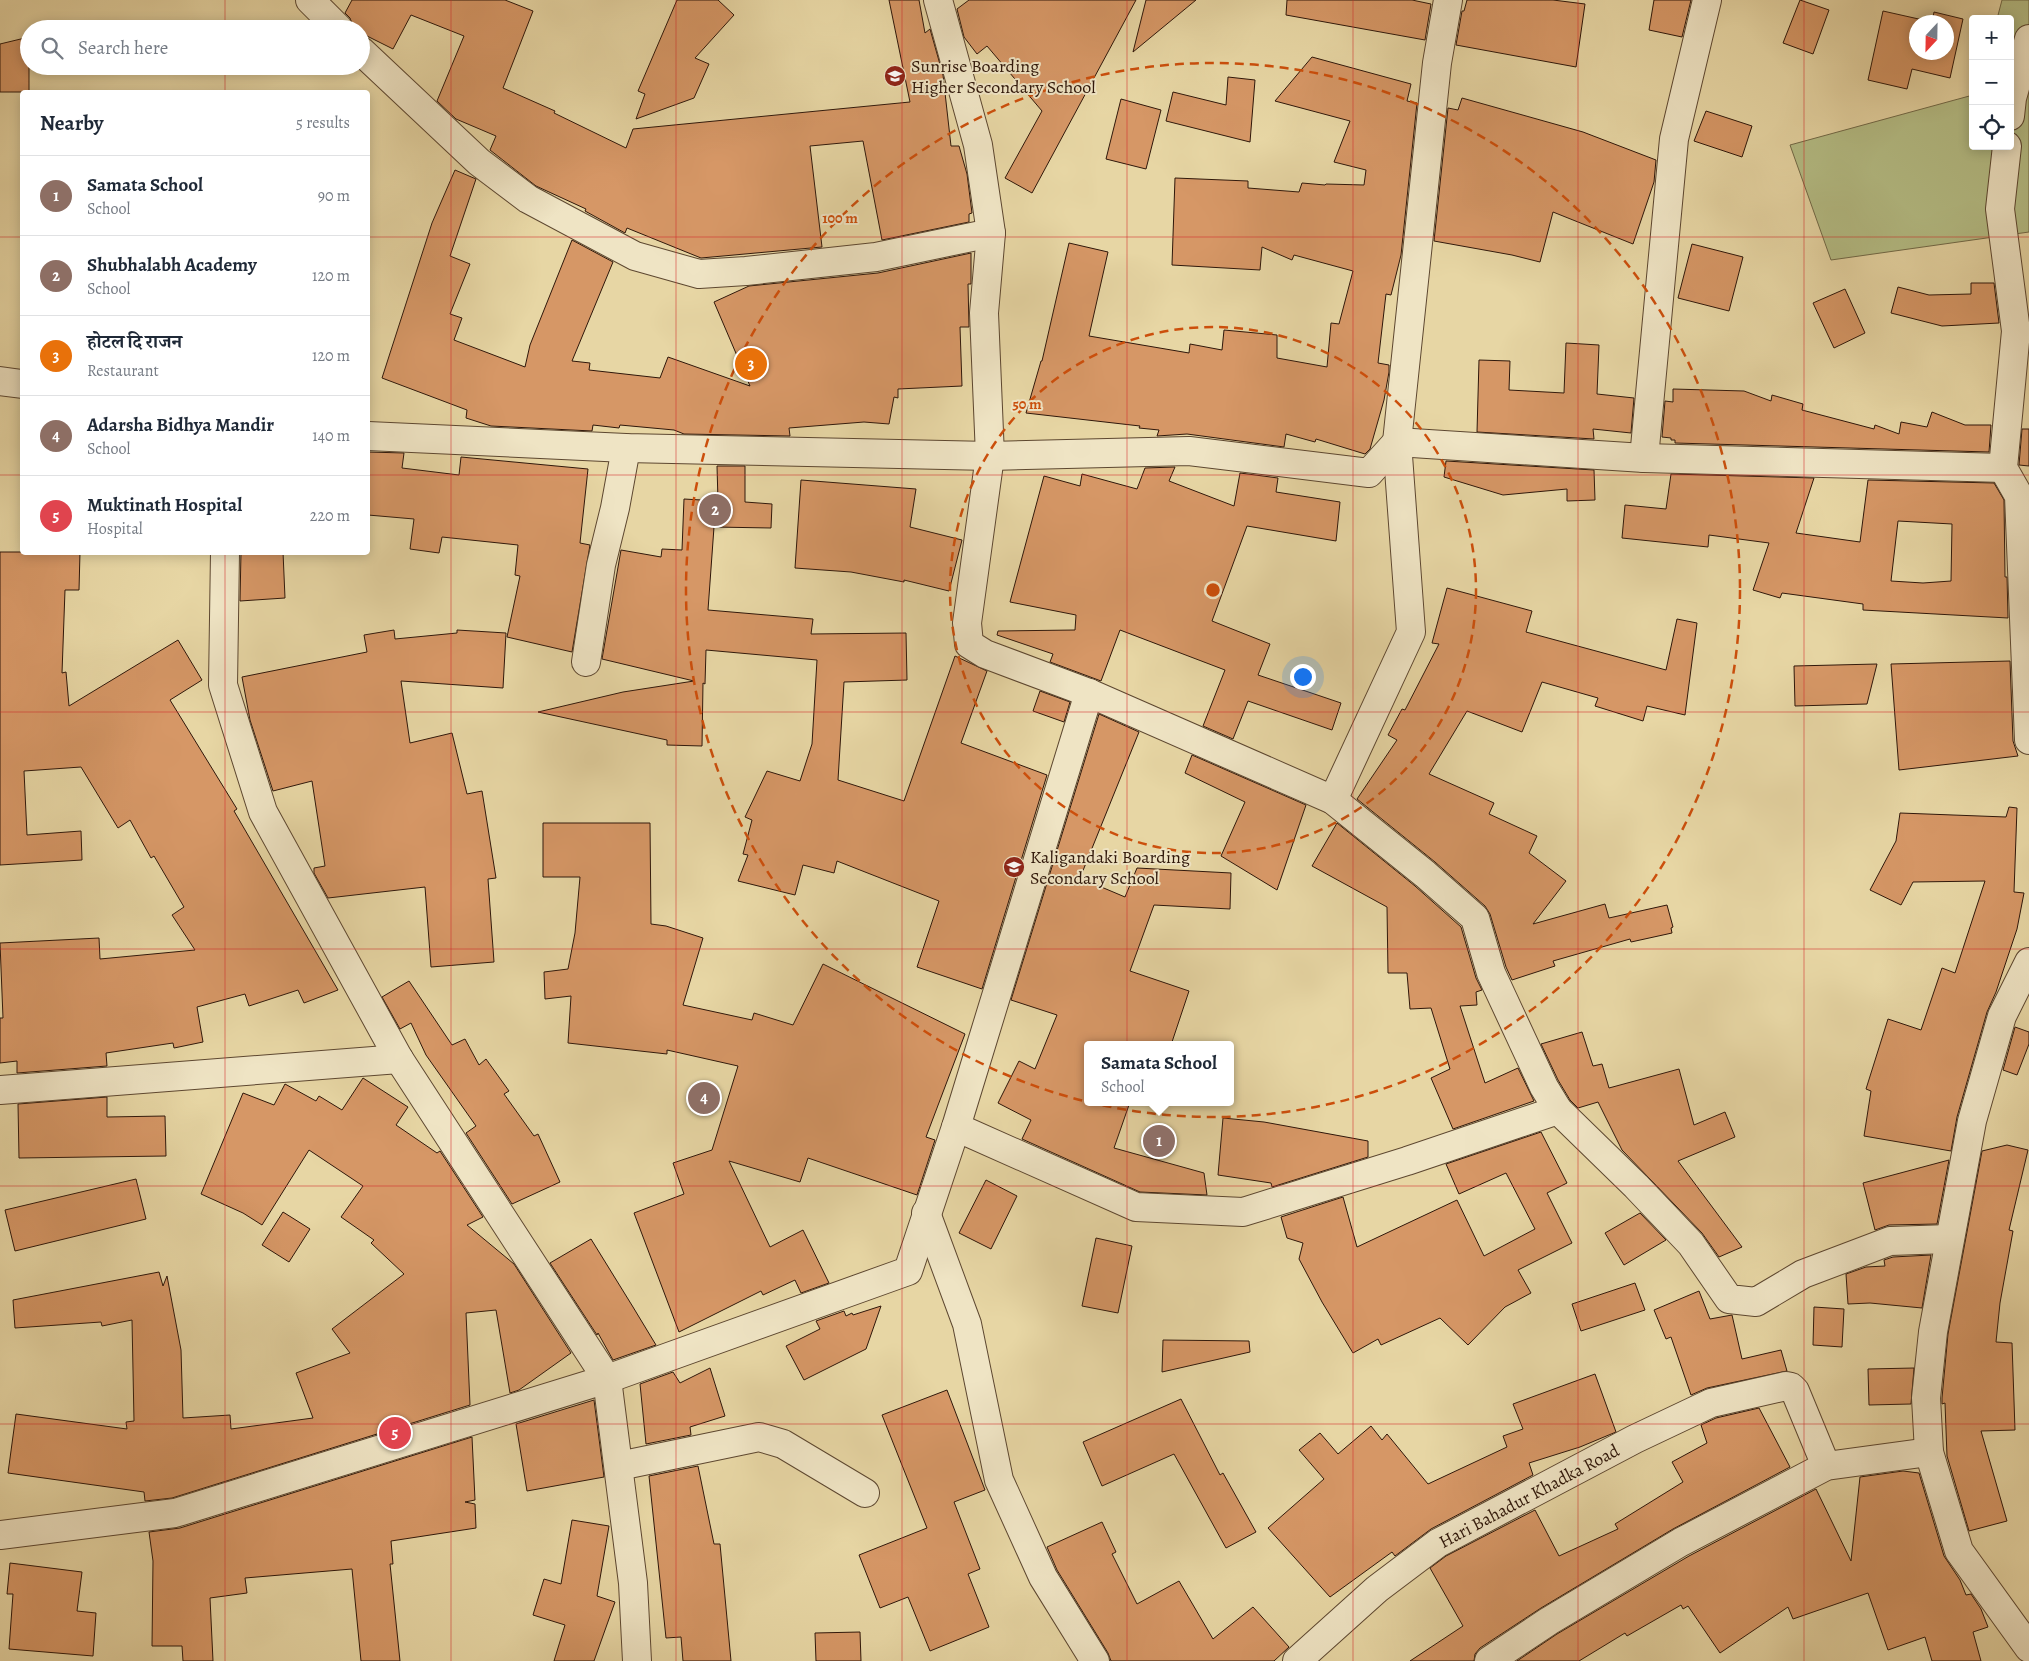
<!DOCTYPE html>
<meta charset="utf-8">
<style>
:root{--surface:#fff;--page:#f6f6f7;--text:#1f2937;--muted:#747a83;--line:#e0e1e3;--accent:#8f2418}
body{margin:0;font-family:Alegreya,"Noto Serif Devanagari",serif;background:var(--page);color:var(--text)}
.controls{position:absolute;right:15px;top:15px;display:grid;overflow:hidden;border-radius:5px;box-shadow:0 2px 12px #0003}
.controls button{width:45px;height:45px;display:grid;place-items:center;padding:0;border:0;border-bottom:1px solid var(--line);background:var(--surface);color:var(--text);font:25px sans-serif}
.compass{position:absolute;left:1909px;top:15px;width:45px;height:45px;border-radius:50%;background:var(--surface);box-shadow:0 2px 12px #0003;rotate:202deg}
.you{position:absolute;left:1302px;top:676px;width:18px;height:18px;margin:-12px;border:4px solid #fff;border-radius:50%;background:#1a73e8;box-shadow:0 0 0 8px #1a73e833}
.badge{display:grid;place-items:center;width:32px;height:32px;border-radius:50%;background:var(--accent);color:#fff;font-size:16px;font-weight:700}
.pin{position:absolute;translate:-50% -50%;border:2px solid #fff;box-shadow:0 1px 5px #0006}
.popup{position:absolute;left:1084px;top:1041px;width:150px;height:65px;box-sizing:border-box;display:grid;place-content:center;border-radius:5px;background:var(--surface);filter:drop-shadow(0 1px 4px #0005);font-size:16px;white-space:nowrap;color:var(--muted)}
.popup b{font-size:19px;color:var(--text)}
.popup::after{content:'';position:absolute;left:50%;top:100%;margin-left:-10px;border:10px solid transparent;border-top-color:var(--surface)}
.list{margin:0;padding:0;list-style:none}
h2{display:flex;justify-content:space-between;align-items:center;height:65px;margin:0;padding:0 20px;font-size:21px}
h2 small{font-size:16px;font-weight:400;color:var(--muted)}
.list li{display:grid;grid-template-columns:32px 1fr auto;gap:15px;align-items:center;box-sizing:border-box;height:80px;padding:0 20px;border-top:1px solid var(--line)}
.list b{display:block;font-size:19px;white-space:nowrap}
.list p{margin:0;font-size:16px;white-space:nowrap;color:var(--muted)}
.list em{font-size:16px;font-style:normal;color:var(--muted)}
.icon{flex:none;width:28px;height:28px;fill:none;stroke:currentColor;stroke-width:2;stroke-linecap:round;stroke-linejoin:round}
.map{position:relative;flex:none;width:2029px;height:1661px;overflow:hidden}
.search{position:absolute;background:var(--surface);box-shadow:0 2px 12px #0003;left:20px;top:20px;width:350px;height:55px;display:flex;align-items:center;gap:12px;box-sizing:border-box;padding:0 18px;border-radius:28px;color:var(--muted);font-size:19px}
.panel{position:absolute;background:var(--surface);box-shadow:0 2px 12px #0003;left:20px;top:90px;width:350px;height:465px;border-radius:5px}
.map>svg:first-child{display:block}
.green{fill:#b5be86;stroke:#726a48}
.building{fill:#d69766;stroke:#2f170a;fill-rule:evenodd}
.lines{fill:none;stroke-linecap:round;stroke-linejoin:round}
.minor-casing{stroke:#5d4730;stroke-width:30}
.minor{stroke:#efe4c4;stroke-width:28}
.grid{fill:none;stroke:#d62828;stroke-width:1;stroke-opacity:0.55}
.ring{fill:none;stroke:#cc4f0c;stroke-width:2.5;stroke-dasharray:9 6}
.labels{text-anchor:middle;stroke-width:4;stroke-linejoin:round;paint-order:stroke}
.poi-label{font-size:18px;fill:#2f170a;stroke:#efe4c4;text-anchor:start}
.street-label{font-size:18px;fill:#2f170a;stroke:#efe4c4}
.centre{fill:#cc4f0c;stroke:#efe4c4;stroke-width:2.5}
.ring-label{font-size:15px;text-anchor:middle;font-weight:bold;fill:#cc4f0c;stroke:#efe4c4;stroke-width:4;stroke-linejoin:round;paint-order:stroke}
</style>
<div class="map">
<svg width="2029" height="1661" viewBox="0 0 2029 1661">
<rect width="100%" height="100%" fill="#e7d6a4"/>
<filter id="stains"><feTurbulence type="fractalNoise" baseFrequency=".004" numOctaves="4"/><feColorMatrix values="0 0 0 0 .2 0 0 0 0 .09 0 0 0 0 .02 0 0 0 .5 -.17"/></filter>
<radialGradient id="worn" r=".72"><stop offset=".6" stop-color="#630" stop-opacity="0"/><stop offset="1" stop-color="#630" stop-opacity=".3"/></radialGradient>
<polygon class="green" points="2002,0 2029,0 2029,232 1831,260 1790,145 1973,95 1973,146 2010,146 2010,19 1997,19"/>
<g class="building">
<polygon points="352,0 505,0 533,11 503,88 555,111 554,113 626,148 633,129 910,102 889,0 919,0 925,33 930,29 943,75 951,146 959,146 967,174 972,213 969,214 969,222 882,240 863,141 810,146 822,247 701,258 627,228 625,233 585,211 586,209 536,186 490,150 496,136 456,119 437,101 464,36 411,15 393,49 361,33 361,29 354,29 350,18 345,13"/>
<polygon points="677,0 718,0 734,15 695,58 709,64 694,98 636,119 645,94 638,91"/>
<polygon points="969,0 1136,0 1032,193 1005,178 1042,111 987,46 977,54 964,37 957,9"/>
<polygon points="1146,0 1196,0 1133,52"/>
<polygon points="1287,0 1412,0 1431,4 1425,40 1286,15"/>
<polygon points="1467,0 1553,0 1585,4 1576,67 1456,45 1462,11 1464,11"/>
<polygon points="1654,0 1691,0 1682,37 1649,30"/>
<polygon points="1800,0 1829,10 1813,54 1783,43"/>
<path d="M 1883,11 L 1932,22 L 1934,12 L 1963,19 L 1950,78 L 1912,69 L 1907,89 L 1868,80 ZM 1916,22 L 1946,22 L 1946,52 L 1916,52 Z"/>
<polygon points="29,37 29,92 0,92 0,44"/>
<polygon points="1312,57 1411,84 1407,101 1417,103 1401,255 1391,295 1386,294 1378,363 1389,365 1389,372 1384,400 1370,449 1365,454 1316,439 1315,442 1286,434 1284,447 1187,434 1157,436 1159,430 1139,428 1140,426 1026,413 1041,361 1042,361 1069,243 1108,252 1089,336 1189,353 1190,344 1222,350 1224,330 1277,335 1277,358 1327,367 1331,323 1339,324 1353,271 1294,255 1292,260 1262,247 1260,270 1172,265 1175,178 1248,181 1248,188 1299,192 1302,183 1325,185 1326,184 1364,185 1366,170 1334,162 1350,121 1275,101"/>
<polygon points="1228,77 1255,80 1250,142 1166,121 1173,92 1226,105"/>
<polygon points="1462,98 1583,132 1656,160 1654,182 1633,244 1553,212 1540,262 1512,255 1434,241 1448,108 1458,110"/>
<polygon points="1121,99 1161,110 1146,169 1106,159"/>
<polygon points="1706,111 1752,126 1742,157 1694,141"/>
<polygon points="455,170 476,179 450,256 470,264 450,314 462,318 454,340 525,367 530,345 572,240 613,262 572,361 590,363 589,370 660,378 668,357 750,386 714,302 749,286 878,273 971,253 971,284 968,284 969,327 960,327 962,386 898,389 898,398 894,397 889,424 864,422 789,428 790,436 684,434 674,430 620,425 619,428 593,425 592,431 491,426 466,418 467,410 382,378 432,223"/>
<polygon points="1692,244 1743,257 1729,311 1678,298"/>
<polygon points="1971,283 1994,283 1999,323 1942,326 1891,313 1898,287 1929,295 1971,294"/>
<polygon points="1845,289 1865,333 1834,348 1813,303"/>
<polygon points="1566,343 1599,345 1597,394 1634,398 1631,433 1593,429 1594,439 1477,432 1479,360 1510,361 1509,390 1564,393"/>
<polygon points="1673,389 1744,391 1771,401 1772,395 1803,404 1802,410 1874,429 1875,425 1899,434 1901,422 1927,427 1932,412 1965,425 1991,425 1989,452 1675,443 1675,440 1671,440 1671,438 1662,437 1665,401 1673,402"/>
<polygon points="2022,429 2029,429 2029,466 2019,465"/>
<polygon points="368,452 404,453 402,468 459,475 461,457 588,469 580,543 590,545 572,652 507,637 520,576 515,575 518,545 442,537 439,553 410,549 414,519 368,515"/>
<polygon points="1446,461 1594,470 1595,500 1567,501 1567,489 1503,495 1444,477"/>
<polygon points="717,466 745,466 745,502 772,504 771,528 714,527 708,610 813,619 811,634 906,633 907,680 844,682 838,780 904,801 955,656 987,671 961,743 1047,775 982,989 917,967 939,901 837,861 834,873 803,865 795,895 738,881 748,855 743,854 752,820 745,817 767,771 800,781 812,744 817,660 706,650 705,684 703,683 702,746 667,745 667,740 538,712 623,692 694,681 602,659 621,550 661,557 662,549 682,550 684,499 718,501"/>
<polygon points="1175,467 1169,481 1234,506 1240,473 1278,478 1276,492 1340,502 1336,541 1247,526 1212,621 1270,644 1258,675 1341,703 1332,730 1248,701 1233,739 1203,726 1225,670 1120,630 1101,681 1050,662 1053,654 997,635 998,631 1075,630 1076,615 1010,602 1044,476 1080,486 1082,474 1137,489 1145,468"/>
<path d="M 1671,474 L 1814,478 L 1796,533 L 1860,542 L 1868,480 L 1994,483 L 2004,500 L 2005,577 L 2007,577 L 2008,618 L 1863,610 L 1863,604 L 1782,593 L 1780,598 L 1753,590 L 1769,543 L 1709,535 L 1708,547 L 1622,538 L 1625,505 L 1666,509 ZM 1898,521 L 1952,524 L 1951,581 L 1923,583 L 1891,581 Z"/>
<polygon points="801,480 916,489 910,527 962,540 949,591 904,580 904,582 851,572 795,568"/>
<polygon points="0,552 80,552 79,590 65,590 62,673 66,672 69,706 178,640 202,680 170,700 237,809 234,811 338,990 304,1003 298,990 249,1006 245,994 197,1007 203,1042 174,1048 173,1043 106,1053 107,1066 17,1073 17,1061 0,1063 0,1018 3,1018 0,943 99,938 100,959 195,950 172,915 184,907 154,856 151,858 130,820 118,828 81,767 24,771 27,835 81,831 82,860 0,865"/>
<polygon points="241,552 283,552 285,598 240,601"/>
<polygon points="1447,588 1532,611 1526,632 1666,670 1677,619 1697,623 1685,715 1647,706 1643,721 1595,706 1598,698 1542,682 1522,732 1467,711 1429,774 1494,803 1489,814 1537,836 1529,853 1566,881 1533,924 1605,904 1609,918 1667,905 1673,927 1671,928 1672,933 1631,942 1630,939 1553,961 1555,966 1512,980 1506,967 1490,914 1485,906 1435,862 1357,799 1397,740 1388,735 1402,709 1405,710 1439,644 1432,643"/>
<polygon points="394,630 395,639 457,633 457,630 506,633 503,688 401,681 410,743 452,733 467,794 482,791 496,878 488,879 494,962 431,967 425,887 328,898 314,873 314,868 325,866 312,781 273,791 250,720 242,677 367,652 364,635"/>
<polygon points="2010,661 2013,741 2018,756 1899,770 1891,664"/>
<polygon points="1877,664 1867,704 1795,706 1794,666"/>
<polygon points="1040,691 1070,702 1064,722 1033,711"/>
<polygon points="1099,714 1139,732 1080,878 1125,897 1137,868 1231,873 1230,909 1154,905 1130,971 1189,991 1171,1045 1088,1045 1088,1102 1130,1102 1114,1148 1204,1173 1207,1195 1140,1192 1022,1139 1031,1120 998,1103 1019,1061 1035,1069 1057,1015 1011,1000"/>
<polygon points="1192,755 1306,805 1277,890 1221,856 1245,802 1185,773"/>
<polygon points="2009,807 2017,808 2014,892 2024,893 2017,929 1996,992 1987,1012 1957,1117 1951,1151 1864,1136 1871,1091 1866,1089 1888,1019 1921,1030 1942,968 1955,973 1985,881 1913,882 1901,905 1870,890 1896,841 1900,813 2006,817"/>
<polygon points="543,823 650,823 651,924 666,926 703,938 683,1005 752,1020 754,1013 793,1025 823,964 965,1034 926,1137 935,1140 917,1195 808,1158 800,1182 729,1161 770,1247 803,1230 829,1283 801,1293 795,1280 763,1295 761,1291 679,1332 634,1213 684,1194 673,1163 712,1150 738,1066 667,1050 667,1054 568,1043 571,996 545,999 544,972 568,969 575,933 580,877 543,877"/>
<polygon points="1337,823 1415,886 1461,927 1476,978 1482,990 1476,992 1477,1005 1460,1006 1485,1083 1518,1068 1534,1101 1453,1129 1431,1078 1450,1069 1431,1008 1410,1009 1407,973 1388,973 1387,907 1312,866"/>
<polygon points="409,981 452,1045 465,1039 479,1065 486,1059 509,1091 504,1094 534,1136 538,1134 560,1182 512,1204 466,1133 476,1126 426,1055 411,1023 400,1029 382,997"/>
<polygon points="2015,1027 2029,1032 2029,1044 2017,1075 2003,1070"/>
<polygon points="1582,1032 1593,1066 1602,1064 1609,1088 1679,1069 1694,1125 1725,1112 1735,1137 1678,1161 1742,1247 1719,1257 1702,1233 1622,1150 1598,1102 1578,1108 1570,1100 1558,1080 1541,1044"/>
<polygon points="363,1078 408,1107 396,1125 437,1153 440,1151 483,1217 467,1225 514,1264 571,1353 519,1390 510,1393 496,1310 466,1313 470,1405 172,1498 145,1501 144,1492 8,1473 16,1414 127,1429 126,1422 134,1421 132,1320 102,1326 101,1322 15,1328 13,1300 159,1272 163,1286 167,1276 181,1350 183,1418 230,1415 231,1429 313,1418 296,1373 350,1353 332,1329 404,1274 371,1243 374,1240 341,1217 363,1186 309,1150 262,1225 243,1213 201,1194 243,1093 274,1105 285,1084 316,1101 319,1096 342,1110"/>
<polygon points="107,1097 107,1117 165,1116 166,1156 19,1158 18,1104"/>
<polygon points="1223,1118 1264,1122 1368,1141 1368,1157 1272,1187 1271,1183 1218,1175"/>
<polygon points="1541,1132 1567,1183 1547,1193 1572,1243 1518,1270 1531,1293 1505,1307 1468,1345 1440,1318 1381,1345 1378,1339 1353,1353 1322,1302 1299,1259 1303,1243 1287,1238 1281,1217 1343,1197 1357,1247 1457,1200 1484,1256 1535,1229 1506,1173 1459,1194 1446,1164"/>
<polygon points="2007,1145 2028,1150 2009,1230 2013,1231 2000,1303 1996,1342 2012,1343 2015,1430 1981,1431 2007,1521 1969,1531 1947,1456 1945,1403 1942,1404 1942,1398 1948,1334 1982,1151"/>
<polygon points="1949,1160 1937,1224 1889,1225 1875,1230 1863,1183"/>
<polygon points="136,1179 146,1219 15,1251 5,1210"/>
<polygon points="986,1180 1017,1196 991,1249 959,1233"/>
<polygon points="283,1212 310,1229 289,1262 262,1245"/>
<polygon points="1640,1213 1666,1240 1624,1265 1605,1233"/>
<polygon points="1096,1238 1132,1246 1118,1313 1082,1306"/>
<polygon points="591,1239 633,1307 656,1345 613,1360 598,1333 597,1335 550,1263"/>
<polygon points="1931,1255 1922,1308 1870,1303 1848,1304 1846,1274 1866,1267 1885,1266 1884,1260 1893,1257"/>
<polygon points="1635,1283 1645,1310 1581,1331 1572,1304"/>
<polygon points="1699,1291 1710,1319 1732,1315 1742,1359 1781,1350 1787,1371 1707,1388 1691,1395 1671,1337 1666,1339 1654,1310"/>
<polygon points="881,1306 866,1349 804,1380 786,1346 820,1329 816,1321 844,1311 846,1316 852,1313 853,1315"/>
<polygon points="1814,1307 1844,1309 1842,1347 1813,1345"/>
<polygon points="1163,1340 1249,1341 1250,1352 1162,1372"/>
<polygon points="710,1368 725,1416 690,1427 691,1435 646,1444 640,1384 673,1372 680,1383"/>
<polygon points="1914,1368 1911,1404 1869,1405 1868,1369"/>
<polygon points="1595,1374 1616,1432 1580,1447 1529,1463 1533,1475 1431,1529 1395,1556 1392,1552 1330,1597 1268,1528 1324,1479 1299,1450 1320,1433 1338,1454 1371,1426 1382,1440 1387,1434 1428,1484 1507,1447 1503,1436 1523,1429 1513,1404"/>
<polygon points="947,1390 985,1490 954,1502 980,1569 968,1574 989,1627 930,1651 908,1597 880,1608 859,1555 927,1528 882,1415"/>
<polygon points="1181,1399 1220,1475 1223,1473 1256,1532 1226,1548 1174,1454 1102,1486 1083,1442"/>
<polygon points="594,1400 604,1477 527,1491 516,1424"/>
<polygon points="1759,1408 1790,1467 1673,1529 1541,1608 1480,1648 1475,1654 1474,1661 1410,1661 1463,1626 1430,1568 1446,1556 1535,1510 1559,1556 1618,1529 1615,1524 1683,1482 1672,1462 1707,1443 1701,1425 1716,1418"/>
<polygon points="472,1437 475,1500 465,1502 475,1504 476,1528 391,1541 393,1564 390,1564 400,1661 361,1661 352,1569 245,1578 247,1593 210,1598 213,1661 183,1661 182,1646 152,1646 153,1561 149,1532 180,1528"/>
<polygon points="698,1466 714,1544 720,1544 731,1661 683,1661 681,1637 666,1638 649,1476"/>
<polygon points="1903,1471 1919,1473 1944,1556 1960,1580 1966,1595 1971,1594 1981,1609 1988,1627 1973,1632 1981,1661 1932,1661 1925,1637 1888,1650 1868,1593 1793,1619 1788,1607 1720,1653 1688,1606 1683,1609 1681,1605 1627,1636 1625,1633 1579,1661 1517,1661 1557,1634 1689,1556 1816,1489 1851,1561 1860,1477"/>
<polygon points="572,1520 609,1526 597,1596 615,1602 594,1661 554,1661 565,1625 533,1615 544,1579 561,1584"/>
<polygon points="1102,1522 1116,1552 1112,1554 1137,1604 1179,1581 1213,1639 1253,1607 1289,1647 1274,1661 1111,1661 1108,1653 1057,1570 1047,1547"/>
<polygon points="10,1563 82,1572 77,1611 96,1613 93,1656 9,1649 13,1594 7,1594"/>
<polygon points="860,1632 861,1661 816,1661 815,1633"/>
</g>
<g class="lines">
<g class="minor-casing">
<g id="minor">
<polyline points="310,0 339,29"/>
<polyline points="938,0 978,145 991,233 984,313 990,456 967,623 969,644 985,654 1089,693 1333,800 1425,874 1475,918 1491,973 1544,1087 1558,1110 1636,1186 1691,1244 1729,1299 1756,1302 1803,1274 1890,1241 1949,1239"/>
<polyline points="361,51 479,162 528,199 635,256 699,274 746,271 876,257 991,233"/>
<polyline points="2010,116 2012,98 2029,39"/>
<polyline points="2007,146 2000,209 2016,331 2003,468 2019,496 2029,740"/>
<polyline points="0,381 22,384"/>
<polyline points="368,436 626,448 990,456 1189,451 1369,473 1397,442 1644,458 2003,468"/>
<polyline points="1644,458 1674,139 1707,0"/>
<polyline points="225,552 223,685 263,812 399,1059 607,1379 633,1583 637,1661"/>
<polyline points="586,662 601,565 615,508 626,448"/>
<polyline points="1333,800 1411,632 1397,442 1437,63 1448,0"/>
<polyline points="2029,962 2002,1016 1972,1121 1933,1332 1926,1398 1929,1452 1959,1551 2029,1648"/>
<polyline points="0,1090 399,1059"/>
<polyline points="956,1127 1136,1207 1243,1212 1407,1161 1558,1110"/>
<polyline points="926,1213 967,1324 999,1480 1043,1577 1095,1661"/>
<polyline points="619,1466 759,1437 783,1444 865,1493"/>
<polyline points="0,1535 175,1513 607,1379 908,1271 956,1127 1089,693"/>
<polyline points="1297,1661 1377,1589 1438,1543 1635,1439 1711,1403 1786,1386 1791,1387 1795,1391 1826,1466"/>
<polyline points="1489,1661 1549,1621 1681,1542 1826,1466 1929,1452"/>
</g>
</g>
<use href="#minor" class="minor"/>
</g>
<path class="grid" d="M 225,0 L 225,29M 451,0 L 451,1661M 676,0 L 676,1661M 902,0 L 902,1661M 1127,0 L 1127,1661M 1353,0 L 1353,1661M 1578,0 L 1578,1661M 1804,0 L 1804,1661M 225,66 L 225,92M 0,237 L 22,237M 368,237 L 2029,237M 0,475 L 22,475M 368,475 L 2029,475M 225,552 L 225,1661M 0,712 L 2029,712M 0,949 L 2029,949M 0,1186 L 2029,1186M 0,1424 L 2029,1424"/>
<g class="ring">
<circle cx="1213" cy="590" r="263"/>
<circle cx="1213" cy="590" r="527"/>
</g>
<defs>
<g id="school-disc" transform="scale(1.125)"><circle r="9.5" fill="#8f2418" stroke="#efe4c4"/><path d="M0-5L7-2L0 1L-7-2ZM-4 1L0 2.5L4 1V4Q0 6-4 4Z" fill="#fff"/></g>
</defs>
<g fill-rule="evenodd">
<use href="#school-disc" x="895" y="76"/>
<use href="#school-disc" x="1014" y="867"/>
</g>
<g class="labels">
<g class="poi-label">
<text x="911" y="72">Sunrise Boarding<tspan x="911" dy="21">Higher Secondary School</tspan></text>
<text x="1030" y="863">Kaligandaki Boarding<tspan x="1030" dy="21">Secondary School</tspan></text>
</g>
<g class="street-label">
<text transform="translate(1529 1496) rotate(-28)" y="6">Hari Bahadur Khadka Road</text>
</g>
</g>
<circle cx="1213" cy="590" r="8" class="centre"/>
<g class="ring-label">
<text x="840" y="223">100 m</text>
<text x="1027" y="409">50 m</text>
</g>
<rect width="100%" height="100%" filter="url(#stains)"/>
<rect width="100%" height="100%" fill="url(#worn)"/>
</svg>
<div class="controls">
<button>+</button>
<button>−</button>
<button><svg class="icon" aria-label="locate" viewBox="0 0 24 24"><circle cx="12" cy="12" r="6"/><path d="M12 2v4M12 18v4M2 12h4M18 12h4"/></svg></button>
</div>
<svg class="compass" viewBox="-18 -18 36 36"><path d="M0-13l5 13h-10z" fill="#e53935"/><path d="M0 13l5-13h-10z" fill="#747a83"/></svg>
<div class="you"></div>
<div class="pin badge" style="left:1159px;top:1141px;background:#8d6e63">1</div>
<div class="popup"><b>Samata School</b>School</div>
<div class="pin badge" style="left:715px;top:510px;background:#8d6e63">2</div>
<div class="pin badge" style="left:751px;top:364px;background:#e8710a">3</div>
<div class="pin badge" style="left:704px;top:1098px;background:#8d6e63">4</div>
<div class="pin badge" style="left:395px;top:1433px;background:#e0444e">5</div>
<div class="search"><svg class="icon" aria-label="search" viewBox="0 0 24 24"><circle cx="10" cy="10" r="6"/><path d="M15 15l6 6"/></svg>Search here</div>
<section class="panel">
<h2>Nearby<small>5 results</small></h2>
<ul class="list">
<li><span class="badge" style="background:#8d6e63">1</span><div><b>Samata School</b><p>School</p></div><em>90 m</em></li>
<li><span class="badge" style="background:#8d6e63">2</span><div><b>Shubhalabh Academy</b><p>School</p></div><em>120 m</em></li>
<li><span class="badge" style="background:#e8710a">3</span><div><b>होटल दि राजन</b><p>Restaurant</p></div><em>120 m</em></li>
<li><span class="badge" style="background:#8d6e63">4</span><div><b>Adarsha Bidhya Mandir</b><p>School</p></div><em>140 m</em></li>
<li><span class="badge" style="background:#e0444e">5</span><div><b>Muktinath Hospital</b><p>Hospital</p></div><em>220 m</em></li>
</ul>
</section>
</div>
